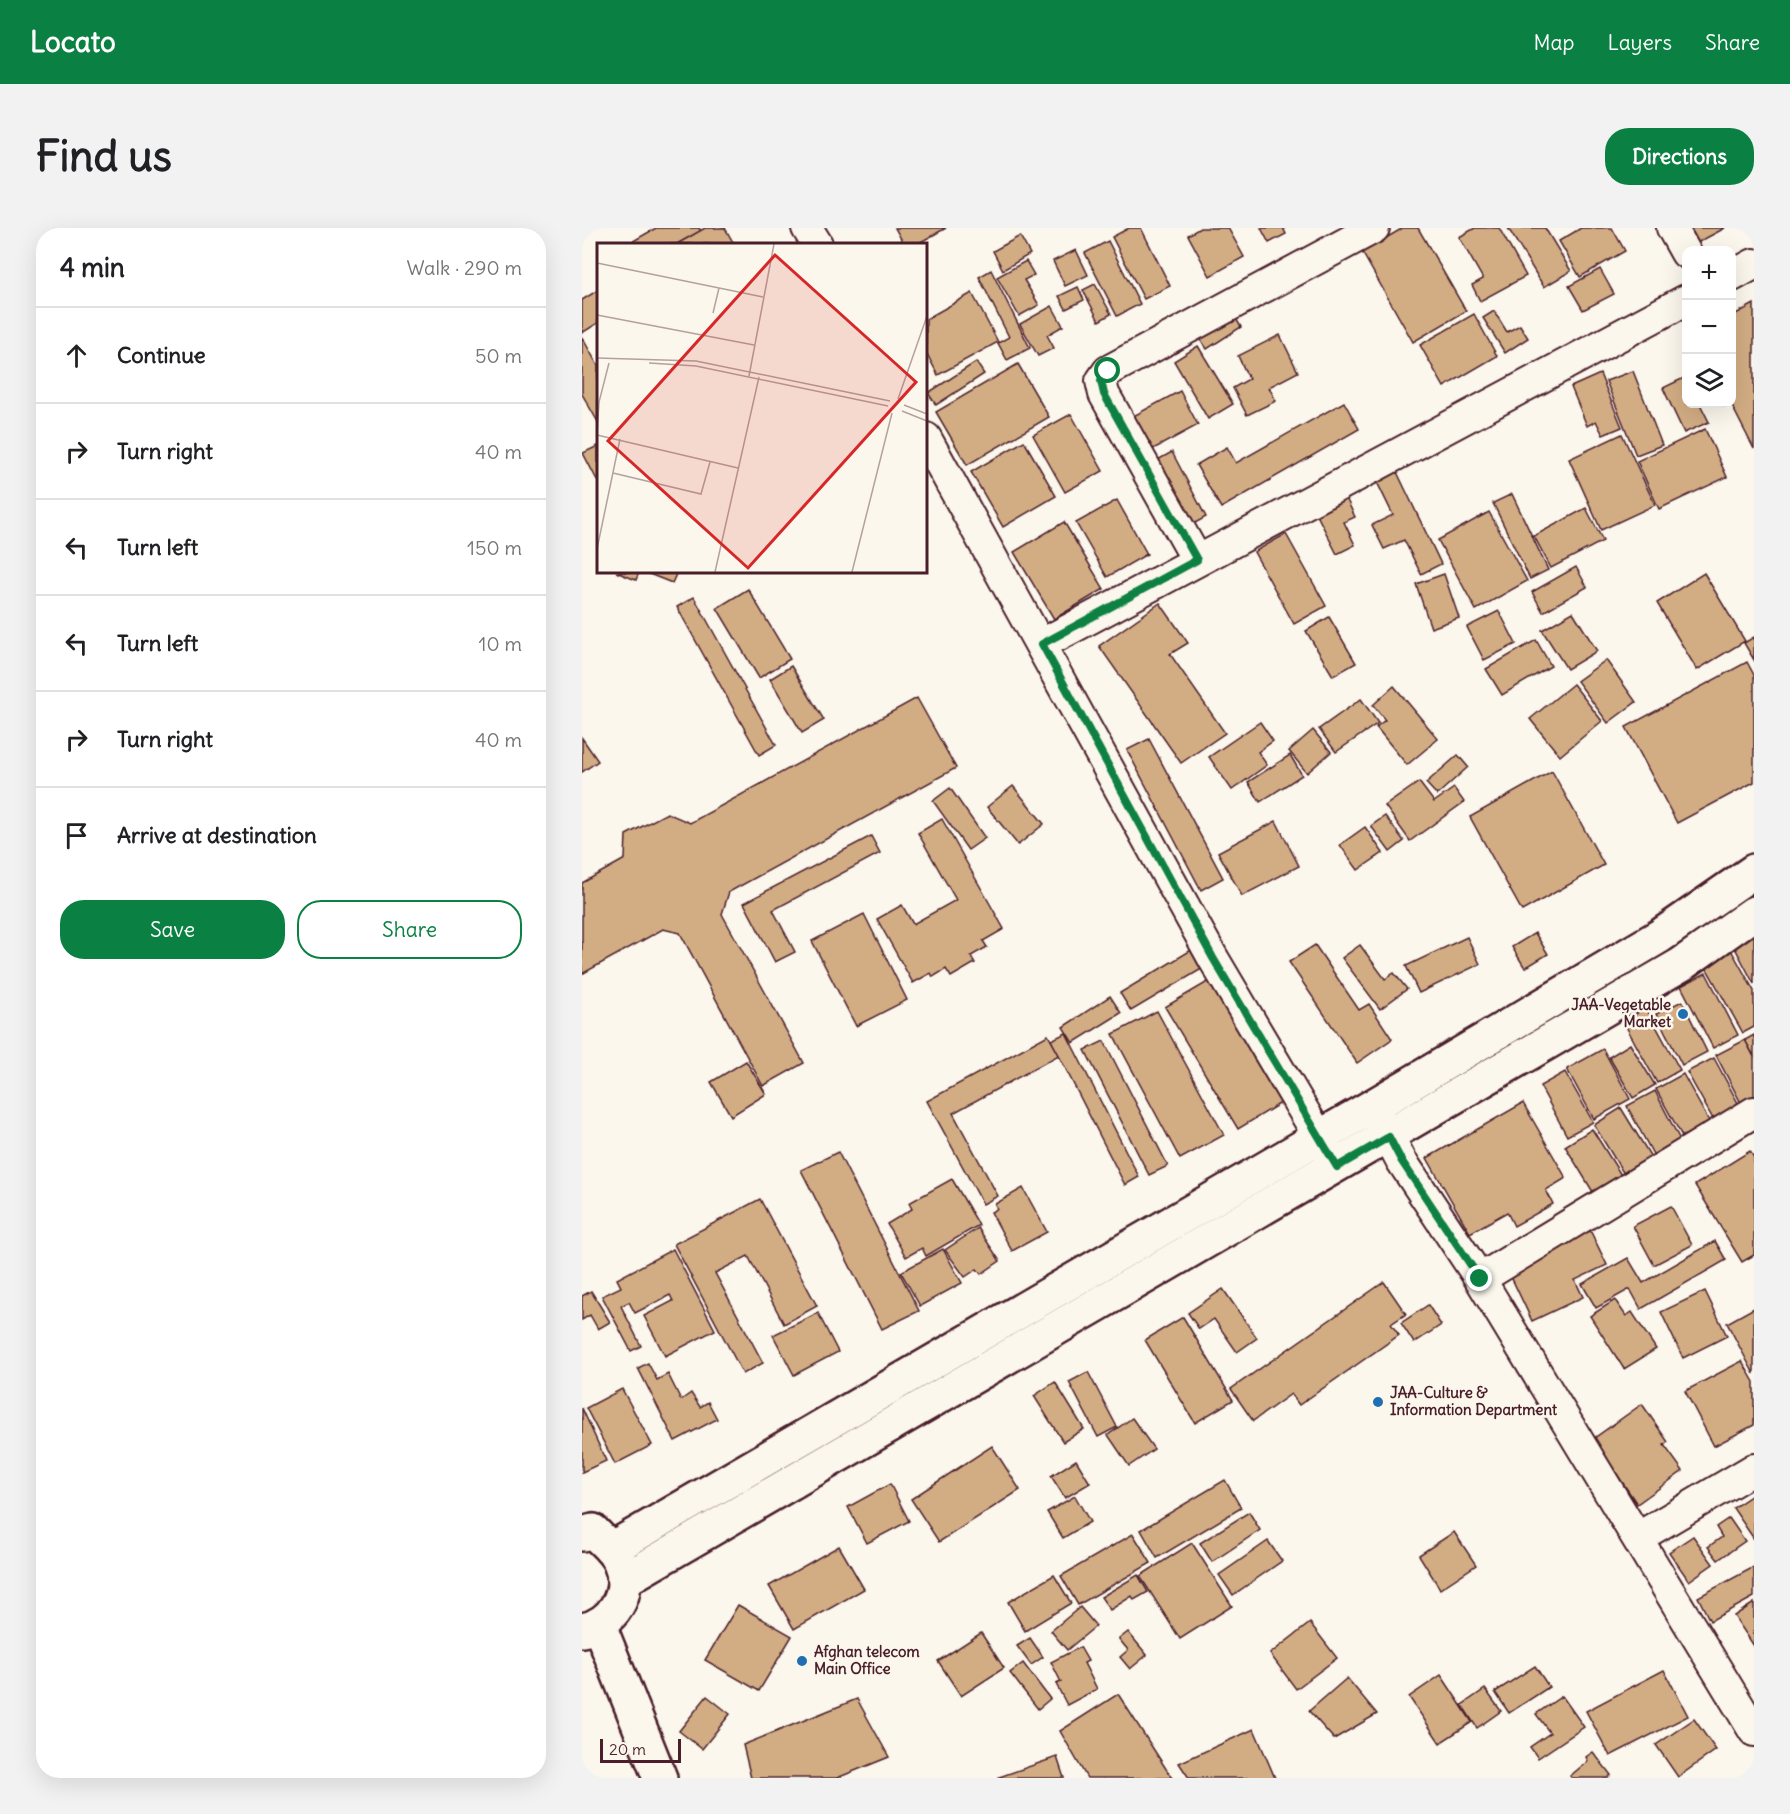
<!DOCTYPE html>
<meta charset="utf-8">
<style>
:root{--surface:#fff;--page:#f2f2f2;--text:#202124;--muted:#757577;--line:#e0e0e0;--accent:#0b8043}
body{margin:0;font-family:Delius,sans-serif;background:var(--page);color:var(--text)}
.controls{position:absolute;right:18px;top:18px;display:grid;overflow:hidden;border-radius:12px;box-shadow:0 6px 24px #0002}
.controls button{width:54px;height:54px;display:grid;place-items:center;padding:0;border:0;border-bottom:2px solid var(--line);background:var(--surface);color:var(--text);font:30px sans-serif}
.scale{position:absolute;left:18px;bottom:15px;width:81px;box-sizing:border-box;padding-left:6px;border:3px solid #4a1f2b;border-top:0;font-size:16px;line-height:21px;white-space:nowrap;color:#4a1f2b;-webkit-text-stroke:4px #fbf7ec;paint-order:stroke}
.stop{position:absolute;width:18px;height:18px;margin:-14px;border:4px solid #0b8043;border-radius:50%;background:#fff}
.stop.end{background:#0b8043;border-color:#fff;box-shadow:0 2px 6px #0008}
.list{margin:0;padding:0;list-style:none}
h2{display:flex;justify-content:space-between;align-items:center;height:78px;margin:0;padding:0 24px;font-size:26px}
h2 small{font-size:20px;font-weight:400;color:var(--muted)}
.list li{display:grid;grid-template-columns:39px 1fr auto;gap:18px;align-items:center;box-sizing:border-box;height:96px;padding:0 24px;border-top:2px solid var(--line)}
.list b{display:block;font-size:22px;white-space:nowrap}
.list em{font-size:20px;font-style:normal;color:var(--muted)}
.actions{display:flex;gap:12px;padding:18px 24px}
.actions a{flex:1;padding:14px 0;border:2px solid var(--accent);border-radius:24px;text-align:center;font-size:21px;color:var(--accent)}
.actions .main{background:var(--accent);color:#fff}
.icon{flex:none;width:33px;height:33px;fill:none;stroke:currentColor;stroke-width:2;stroke-linecap:round;stroke-linejoin:round}
.map{position:relative;flex:none;width:1172px;height:1550px;overflow:hidden;border-radius:24px}
header{display:flex;align-items:center;gap:36px;box-sizing:border-box;height:84px;padding:0 30px;background:var(--accent);color:#fff}
header strong{font-size:28px}
nav{display:flex;gap:33px;margin-inline-start:auto;font-size:21px}
.intro{display:flex;align-items:center;justify-content:space-between;box-sizing:border-box;height:144px;padding:0 36px}
h1{margin:0;font-size:42px}
.button{padding:15px 27px;border-radius:24px;background:var(--accent);color:#fff;font-size:21px;font-weight:700}
main{display:flex;gap:36px;padding:0 36px}
aside{flex:1;background:var(--surface);border-radius:24px;box-shadow:0 6px 24px #0002}
.map>svg:first-child{display:block}
.building{fill:#d2ad84;stroke:#4a1f2b;stroke-width:1.5}
.lines{fill:none;stroke-linecap:round;stroke-linejoin:round}
.street-casing{stroke:#4a1f2b;stroke-width:34}
.secondary-casing{stroke:#4a1f2b;stroke-width:38}
.street{stroke:#fbf7ec;stroke-width:30}
.secondary{stroke:#fbf7ec;stroke-width:33}
.route{stroke:#0b8043;stroke-width:8}
.poi-dot{fill:#1f6fb2;stroke:#fbf7ec;stroke-width:2}
.labels{text-anchor:middle;stroke-width:5;stroke-linejoin:round;paint-order:stroke}
.poi-label{font-size:15px;font-weight:bold;fill:#4a1f2b;stroke:#fbf7ec;text-anchor:start}
.inset-road{fill:none;stroke:#b4a19f;stroke-width:1.5}
.view{fill:#d62828;fill-opacity:0.15;stroke:#d62828;stroke-width:3}
.inset-edge{fill:none;stroke:#4a1f2b;stroke-width:3}
</style>
<header>
<strong>Locato</strong>
<nav><a>Map</a><a>Layers</a><a>Share</a></nav>
</header>
<div class="intro"><h1>Find us</h1><a class="button">Directions</a></div>
<main>
<aside>
<h2>4 min<small>Walk · 290 m</small></h2>
<ul class="list">
<li><svg class="icon" aria-label="ahead" viewBox="0 0 24 24"><path d="M12 20V5M6 11l6-6 6 6"/></svg><div><b>Continue</b></div><em>50 m</em></li>
<li><svg class="icon" aria-label="right" viewBox="0 0 24 24"><path d="M7 20v-9h11M14 6l5 5-5 5"/></svg><div><b>Turn right</b></div><em>40 m</em></li>
<li><svg class="icon" aria-label="left" viewBox="0 0 24 24"><path d="M17 20v-9H6M10 6l-5 5 5 5"/></svg><div><b>Turn left</b></div><em>150 m</em></li>
<li><svg class="icon" aria-label="left" viewBox="0 0 24 24"><path d="M17 20v-9H6M10 6l-5 5 5 5"/></svg><div><b>Turn left</b></div><em>10 m</em></li>
<li><svg class="icon" aria-label="right" viewBox="0 0 24 24"><path d="M7 20v-9h11M14 6l5 5-5 5"/></svg><div><b>Turn right</b></div><em>40 m</em></li>
<li><svg class="icon" aria-label="arrive" viewBox="0 0 24 24"><path d="M6 21V4h12l-3 4 3 4H6"/></svg><div><b>Arrive at destination</b></div></li>
</ul>
<div class="actions"><a class="main">Save</a><a>Share</a></div>
</aside>
<div class="map">
<svg width="1172" height="1550" viewBox="0 0 1172 1550">
<rect width="100%" height="100%" fill="#fbf7ec"/>
<filter id="ink" filterUnits="userSpaceOnUse"><feTurbulence type="fractalNoise" baseFrequency=".0167" numOctaves="2"/><feDisplacementMap in="SourceGraphic" scale="12" xChannelSelector="R" yChannelSelector="G"/><feConvolveMatrix kernelMatrix="1 2 1 2 8 2 1 2 1" color-interpolation-filters="sRGB"/></filter>
<g filter="url(#ink)">
<g class="building">
<polygon points="74,0 117,0 119,3 95,16 46,16"/>
<polygon points="123,0 143,0 152,16 95,16"/>
<polygon points="313,0 364,0 335,16 322,16"/>
<polygon points="547,0 559,0 588,58 562,71 530,9"/>
<polygon points="618,0 646,0 662,29 628,48 606,7"/>
<polygon points="679,0 701,0 704,6 687,15"/>
<polygon points="821,0 836,0 884,83 831,114 780,24"/>
<polygon points="893,0 917,0 944,48 898,73 890,57 901,51 877,9"/>
<polygon points="926,0 963,0 989,43 962,59"/>
<polygon points="999,0 1030,0 1043,23 998,49 977,13"/>
<polygon points="1107,0 1143,0 1115,15"/>
<polygon points="438,8 448,26 421,42 411,23"/>
<polygon points="526,13 558,76 535,88 503,25"/>
<polygon points="494,22 506,47 483,58 471,33"/>
<polygon points="444,33 452,47 442,52 457,77 437,88 415,49"/>
<polygon points="1018,41 1032,66 1001,82 987,58"/>
<polygon points="409,42 448,120 425,132 416,115 427,109 397,49"/>
<polygon points="513,56 529,86 517,93 501,62"/>
<polygon points="496,59 502,72 484,81 477,68"/>
<polygon points="16,62 16,95 0,105 0,72"/>
<polygon points="390,65 416,114 356,147 344,124 344,91"/>
<polygon points="1172,76 1172,221 1149,176 1150,88"/>
<polygon points="470,78 481,98 465,107 472,120 456,128 438,96"/>
<polygon points="912,83 925,104 938,97 946,110 923,125 901,90"/>
<polygon points="650,84 659,99 625,121 615,106"/>
<polygon points="892,86 915,128 862,159 838,117"/>
<polygon points="698,107 716,144 687,159 694,173 665,187 651,160 667,151 656,128"/>
<polygon points="0,109 16,138 16,194 0,166"/>
<polygon points="616,118 651,176 626,191 592,133"/>
<polygon points="394,134 402,146 354,177 346,165"/>
<polygon points="436,136 467,189 385,237 354,184"/>
<polygon points="1051,143 1080,217 1054,227 1024,153"/>
<polygon points="1018,146 1040,199 1021,207 1014,193 1005,198 989,159"/>
<polygon points="1104,149 1104,176 1118,176 1127,194 1102,205 1081,160"/>
<polygon points="598,163 616,197 562,226 544,192"/>
<polygon points="762,174 777,201 639,280 614,237 645,219 654,235"/>
<polygon points="489,186 521,243 483,264 451,207"/>
<polygon points="1123,201 1145,249 1077,281 1055,233"/>
<polygon points="1040,206 1073,277 1019,302 987,231"/>
<polygon points="442,213 474,268 421,299 389,244"/>
<polygon points="16,218 16,254 1,225"/>
<polygon points="590,224 624,289 604,300 570,235"/>
<polygon points="814,242 859,336 839,346 822,312 802,321 790,297 811,287 794,252"/>
<polygon points="930,266 966,342 948,351 911,275"/>
<polygon points="764,270 773,289 762,294 773,317 755,326 734,285"/>
<polygon points="535,272 565,326 525,349 494,295"/>
<polygon points="1004,280 1021,313 969,340 952,308"/>
<polygon points="907,284 945,353 894,382 856,312"/>
<polygon points="482,294 522,361 472,391 432,324"/>
<polygon points="704,306 744,378 712,396 672,324"/>
<polygon points="994,339 1005,359 961,384 950,364"/>
<polygon points="34,344 57,344 54,352"/>
<polygon points="62,344 95,344 90,355"/>
<polygon points="1122,345 1163,413 1115,442 1075,375"/>
<polygon points="862,346 877,390 849,400 834,356"/>
<polygon points="166,361 208,431 177,450 135,380"/>
<polygon points="112,369 194,517 177,527 95,379"/>
<polygon points="578,375 606,415 588,426 643,505 599,535 517,418"/>
<polygon points="917,383 934,416 902,432 885,399"/>
<polygon points="991,384 1015,423 985,441 960,402"/>
<polygon points="747,389 774,435 751,448 724,403"/>
<polygon points="1172,409 1172,432 1162,415"/>
<polygon points="954,412 969,438 920,467 904,441"/>
<polygon points="1024,432 1054,474 1026,495 995,453"/>
<polygon points="1165,434 1172,447 1172,554 1095,595 1044,499"/>
<polygon points="209,438 242,492 220,505 188,451"/>
<polygon points="991,456 1020,493 978,528 948,491"/>
<polygon points="812,458 856,511 825,537 794,499 803,492 791,477"/>
<polygon points="335,470 374,540 147,664 140,686 222,835 181,858 98,705 81,701 0,746 0,655 43,631 44,607 85,585 108,595"/>
<polygon points="779,471 796,495 754,524 737,501"/>
<polygon points="678,494 691,513 676,524 685,537 650,562 627,529"/>
<polygon points="731,502 749,524 725,545 707,523"/>
<polygon points="0,510 16,533 0,544"/>
<polygon points="567,511 641,650 619,662 545,522"/>
<polygon points="708,527 720,547 678,574 666,554"/>
<polygon points="876,527 886,539 855,567 844,555"/>
<polygon points="970,543 1022,637 940,683 888,589"/>
<polygon points="837,554 852,574 872,560 882,574 828,613 803,578"/>
<polygon points="431,558 462,596 436,617 405,579"/>
<polygon points="368,560 403,610 386,622 351,573"/>
<polygon points="803,588 822,613 808,624 789,598"/>
<polygon points="360,591 422,701 401,713 405,719 389,728 393,735 369,749 364,741 351,749 349,745 331,755 295,691 320,677 331,696 374,672 336,605"/>
<polygon points="694,593 717,638 660,668 636,624"/>
<polygon points="783,599 801,625 776,642 758,617"/>
<polygon points="289,608 298,625 191,682 213,724 193,734 162,675"/>
<polygon points="282,686 325,772 274,798 230,713"/>
<polygon points="953,705 966,726 943,740 930,719"/>
<polygon points="1172,706 1172,756 1151,716"/>
<polygon points="885,709 898,736 837,765 824,738"/>
<polygon points="733,717 777,782 787,776 810,811 775,835 707,734"/>
<polygon points="778,717 803,751 812,745 825,761 798,781 760,730"/>
<polygon points="1148,720 1172,763 1172,799 1161,805 1121,734"/>
<polygon points="611,721 623,739 549,783 538,765"/>
<polygon points="1124,745 1156,807 1131,820 1099,758"/>
<polygon points="629,752 702,873 656,901 583,779"/>
<polygon points="528,768 539,785 491,815 481,799"/>
<polygon points="1100,773 1125,824 1100,837 1074,786"/>
<polygon points="1064,780 1098,842 1075,855 1041,793"/>
<polygon points="575,783 642,907 598,931 531,806"/>
<polygon points="484,805 557,949 543,957 469,812"/>
<polygon points="466,807 477,827 371,885 416,968 401,976 345,873"/>
<polygon points="1172,807 1172,828 1163,812"/>
<polygon points="1163,812 1172,829 1172,868 1159,875 1134,827"/>
<polygon points="522,813 586,938 567,947 503,822"/>
<polygon points="1048,816 1073,857 1051,870 1027,829"/>
<polygon points="1021,821 1048,871 1012,891 985,841"/>
<polygon points="1132,830 1157,877 1131,891 1105,844"/>
<polygon points="164,833 184,866 149,888 129,854"/>
<polygon points="983,844 1011,894 985,908 958,858"/>
<polygon points="1101,846 1128,895 1101,910 1074,861"/>
<polygon points="1073,863 1099,914 1072,928 1045,878"/>
<polygon points="941,875 984,950 964,962 971,976 932,998 925,984 888,1005 845,930"/>
<polygon points="1039,880 1069,929 1042,946 1012,897"/>
<polygon points="1010,901 1039,947 1011,964 983,918"/>
<polygon points="1168,923 1172,930 1172,1027 1160,1034 1113,957"/>
<polygon points="256,924 337,1083 300,1101 219,942"/>
<polygon points="370,951 397,997 344,1028 340,1020 324,1029 305,996 330,981 327,975"/>
<polygon points="441,960 465,1004 430,1023 409,984 415,981 413,976"/>
<polygon points="178,971 235,1078 202,1096 166,1028 133,1045 181,1135 161,1146 92,1016"/>
<polygon points="1089,978 1110,1017 1072,1037 1051,998"/>
<polygon points="396,1000 418,1033 399,1046 395,1041 383,1049 363,1022"/>
<polygon points="1007,1000 1025,1037 993,1052 1001,1069 950,1093 924,1038"/>
<polygon points="1133,1013 1144,1032 1059,1081 1048,1061 1014,1080 1000,1056 1046,1030 1061,1055"/>
<polygon points="91,1021 133,1102 83,1128 62,1088 91,1073 88,1067 53,1085 47,1074 39,1078 59,1118 49,1123 20,1068 39,1059 35,1051"/>
<polygon points="361,1021 380,1055 338,1078 319,1044"/>
<polygon points="802,1054 824,1086 809,1096 817,1107 717,1177 709,1166 671,1193 649,1161"/>
<polygon points="641,1061 675,1110 655,1124 632,1091 617,1101 606,1085"/>
<polygon points="9,1063 28,1094 16,1101 8,1087 0,1092 0,1068"/>
<polygon points="1123,1063 1145,1108 1101,1130 1079,1084"/>
<polygon points="1033,1072 1044,1088 1050,1084 1074,1121 1042,1141 1008,1088"/>
<polygon points="846,1077 859,1097 832,1115 819,1095"/>
<polygon points="1172,1080 1172,1146 1145,1095"/>
<polygon points="236,1085 256,1124 212,1147 191,1107"/>
<polygon points="601,1089 651,1172 613,1195 563,1112"/>
<polygon points="1160,1133 1172,1154 1172,1197 1132,1218 1103,1163"/>
<polygon points="66,1135 75,1152 86,1146 99,1172 109,1165 118,1179 126,1174 135,1191 93,1213 56,1140"/>
<polygon points="506,1144 535,1199 516,1209 487,1154"/>
<polygon points="473,1154 502,1201 481,1214 452,1168"/>
<polygon points="40,1161 70,1217 33,1236 4,1180"/>
<polygon points="1060,1176 1086,1214 1082,1217 1101,1243 1055,1276 1011,1211"/>
<polygon points="0,1180 24,1233 0,1244"/>
<polygon points="550,1190 572,1221 547,1238 526,1207"/>
<polygon points="410,1218 438,1262 357,1314 329,1271"/>
<polygon points="494,1232 508,1255 483,1270 469,1248"/>
<polygon points="643,1252 659,1280 575,1330 559,1302"/>
<polygon points="308,1256 327,1293 285,1315 266,1279"/>
<polygon points="1172,1266 1172,1311 1151,1280"/>
<polygon points="493,1268 508,1294 481,1310 465,1284"/>
<polygon points="667,1284 678,1302 630,1334 618,1315"/>
<polygon points="1147,1290 1163,1313 1136,1332 1126,1319 1140,1309 1134,1299"/>
<polygon points="872,1304 894,1337 858,1361 837,1327"/>
<polygon points="551,1306 569,1335 496,1377 479,1348"/>
<polygon points="1111,1308 1131,1336 1107,1353 1087,1324"/>
<polygon points="686,1313 700,1333 651,1367 637,1347"/>
<polygon points="610,1315 650,1378 598,1411 558,1348"/>
<polygon points="257,1318 282,1361 212,1401 187,1358"/>
<polygon points="1172,1339 1172,1369 1128,1393 1116,1369"/>
<polygon points="472,1347 489,1375 443,1403 426,1374"/>
<polygon points="556,1347 566,1364 552,1372 550,1368 528,1382 519,1369"/>
<polygon points="1172,1375 1172,1418 1152,1388"/>
<polygon points="156,1377 210,1408 177,1463 123,1432"/>
<polygon points="498,1379 514,1398 485,1422 469,1403"/>
<polygon points="728,1395 755,1430 714,1461 688,1426"/>
<polygon points="546,1404 565,1427 548,1441 538,1429 546,1422 537,1411"/>
<polygon points="399,1405 422,1440 379,1468 356,1433"/>
<polygon points="448,1410 461,1429 449,1437 435,1418"/>
<polygon points="498,1419 506,1433 502,1435 515,1461 485,1477 474,1456 479,1454 469,1434"/>
<polygon points="441,1435 468,1471 456,1481 428,1445"/>
<polygon points="953,1438 967,1459 927,1485 913,1464"/>
<polygon points="1082,1442 1106,1488 1028,1528 1004,1483"/>
<polygon points="859,1447 890,1494 858,1515 827,1469"/>
<polygon points="765,1450 795,1486 752,1511 727,1483"/>
<polygon points="903,1461 919,1483 895,1500 880,1477"/>
<polygon points="536,1466 590,1550 505,1550 478,1503"/>
<polygon points="125,1468 148,1486 120,1521 97,1503"/>
<polygon points="980,1468 1002,1499 956,1530 948,1519 968,1505 954,1486"/>
<polygon points="275,1471 307,1529 255,1550 169,1550 161,1517"/>
<polygon points="1112,1491 1134,1522 1096,1549 1074,1517"/>
<polygon points="672,1501 693,1550 607,1550 597,1535"/>
<polygon points="1011,1524 1029,1547 1025,1550 990,1550 988,1548 1006,1533 1004,1529"/>
<polygon points="475,1529 482,1550 418,1550 417,1549"/>
</g>
<g class="lines">
<g class="street-casing">
<g id="street">
<polyline points="225,0 235,16"/>
<polyline points="1090,0 1104,25"/>
<polyline points="1150,48 1172,36"/>
<polyline points="344,210 631,730 749,929"/>
<polyline points="615,332 522,166 519,153 526,143 792,0"/>
<polyline points="460,416 1104,72"/>
<polyline points="795,886 819,932 898,1051 1172,1503"/>
<polyline points="898,1051 1172,884"/>
<polyline points="1057,1309 1172,1241"/>
</g>
</g>
<g class="secondary-casing">
<g id="secondary">
<path d="M 0,1306 L 11,1303 C 20,1313 33,1322 38,1335 C 51,1365 30,1397 0,1402"/>
<polyline points="29,1321 791,878 1078,708 1172,643"/>
<polyline points="42,1352 1100,736 1172,685"/>
<polyline points="17,1397 78,1550"/>
</g>
</g>
<use href="#street" class="street"/>
<use href="#secondary" class="secondary"/>
</g>
</g>
<g class="lines" filter="url(#ink)">
<polyline class="route" points="526,143 519,153 522,166 615,332 460,416 631,730 755,939 807,909 819,932 898,1051"/>
</g>
<g class="poi-dot">
<circle cx="1101" cy="786" r="6"/>
<circle cx="796" cy="1174" r="6"/>
<circle cx="220" cy="1433" r="6"/>
</g>
<g class="labels">
<g class="poi-label">
<text x="1089" y="782" text-anchor="end">JAA-Vegetable<tspan x="1089" dy="17">Market</tspan></text>
<text x="808" y="1170">JAA-Culture &amp;<tspan x="808" dy="17">Information Department</tspan></text>
<text x="232" y="1429">Afghan telecom<tspan x="232" dy="17">Main Office</tspan></text>
</g>
</g>
<g transform="translate(15 15)">
<rect width="330" height="330" fill="#fbf7ec"/>
<path class="inset-road" d="M 0,20 L 166,54M 116,70 L 122,45M 0,72 L 157,102M 0,115 L 99,118 L 293,158M 52,120 L 99,123 L 291,163M 152,133 L 177,1M 301,156 L 330,73M 307,162 L 330,171M 305,168 L 330,178M 0,192 L 141,225M 0,192 L 2,159 L 12,120M 16,230 L 104,251 L 113,219M 0,306 L 23,196M 118,329 L 162,134M 255,329 L 295,170"/>
<path class="view" d="M 178,12 L 319,139 L 151,325 L 11,198 Z"/>
<rect width="330" height="330" class="inset-edge"/>
</g>
</svg>
<div class="controls">
<button>+</button>
<button>−</button>
<button><svg class="icon" aria-label="layers" viewBox="0 0 24 24"><path d="M12 4l9 5-9 5-9-5zM3 14l9 5 9-5"/></svg></button>
</div>
<div class="scale">20 m</div>
<div class="stop" style="left:526px;top:143px"></div>
<div class="stop end" style="left:898px;top:1051px"></div>
</div>
</main>
